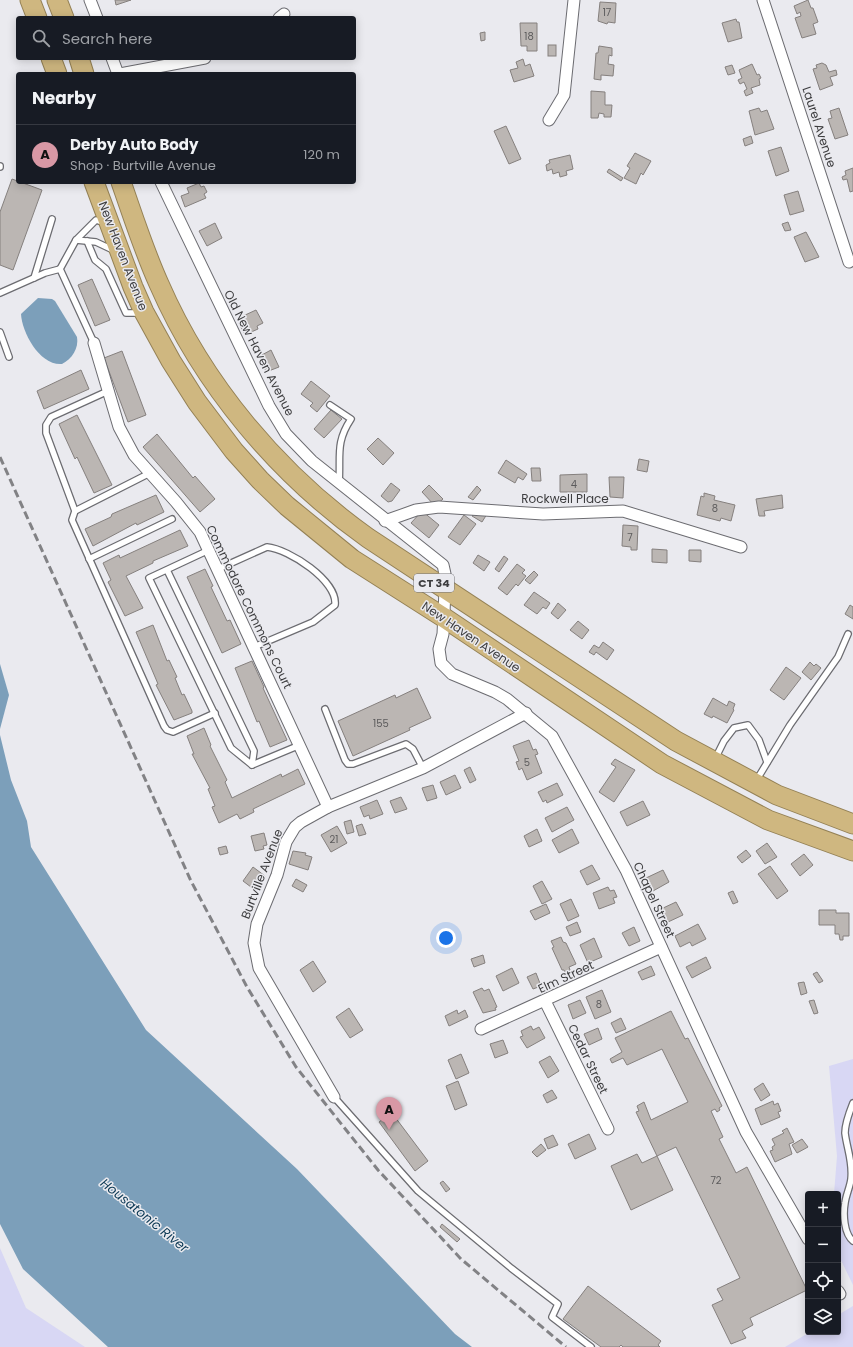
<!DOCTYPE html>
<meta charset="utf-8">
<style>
:root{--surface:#171b24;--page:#242831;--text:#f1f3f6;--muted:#9ea1a6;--line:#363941;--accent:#d898a5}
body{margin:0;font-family:Poppins,sans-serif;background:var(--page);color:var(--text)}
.controls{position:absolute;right:12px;bottom:12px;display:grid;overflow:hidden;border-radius:4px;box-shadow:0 2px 10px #0003}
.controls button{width:36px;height:36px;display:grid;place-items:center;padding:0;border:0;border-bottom:1px solid var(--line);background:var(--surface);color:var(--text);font:20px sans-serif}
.you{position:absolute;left:446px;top:938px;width:14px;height:14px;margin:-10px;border:3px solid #fff;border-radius:50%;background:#1a73e8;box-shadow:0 0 0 6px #1a73e833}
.badge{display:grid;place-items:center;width:26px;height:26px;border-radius:50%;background:var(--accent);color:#111;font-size:13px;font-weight:700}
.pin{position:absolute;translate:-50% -33px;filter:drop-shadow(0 1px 2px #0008)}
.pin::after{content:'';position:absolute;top:21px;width:14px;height:12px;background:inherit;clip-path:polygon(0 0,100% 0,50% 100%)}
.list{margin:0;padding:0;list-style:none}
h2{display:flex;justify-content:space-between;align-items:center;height:52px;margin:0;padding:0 16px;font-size:17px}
h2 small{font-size:13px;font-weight:400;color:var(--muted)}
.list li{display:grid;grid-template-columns:26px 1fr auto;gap:12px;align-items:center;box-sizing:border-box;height:60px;padding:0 16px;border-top:1px solid var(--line)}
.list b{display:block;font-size:15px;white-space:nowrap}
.list p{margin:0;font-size:13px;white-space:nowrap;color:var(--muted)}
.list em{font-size:13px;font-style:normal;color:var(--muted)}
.icon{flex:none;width:22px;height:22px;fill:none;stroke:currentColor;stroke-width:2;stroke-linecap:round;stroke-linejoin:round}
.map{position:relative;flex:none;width:853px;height:1347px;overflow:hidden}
.search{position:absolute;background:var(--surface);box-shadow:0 2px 10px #0003;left:16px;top:16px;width:340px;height:44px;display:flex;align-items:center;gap:10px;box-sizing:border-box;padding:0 14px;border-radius:4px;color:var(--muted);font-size:15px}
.panel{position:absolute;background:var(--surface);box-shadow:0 2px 10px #0003;left:16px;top:72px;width:340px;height:112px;border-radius:4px}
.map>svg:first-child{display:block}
.green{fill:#d8d7f4}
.water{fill:#7c9fba}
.building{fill:#bbb6b3;stroke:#85807e}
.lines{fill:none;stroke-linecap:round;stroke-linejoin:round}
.service-casing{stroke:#6c6c71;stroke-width:8}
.minor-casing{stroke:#6c6c71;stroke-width:13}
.trunk-casing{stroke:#948155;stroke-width:21}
.service{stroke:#fff;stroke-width:5.5}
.minor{stroke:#fff;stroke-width:11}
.trunk{stroke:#cfb780;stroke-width:19}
.rail{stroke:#828285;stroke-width:3;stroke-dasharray:8 4;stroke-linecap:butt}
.labels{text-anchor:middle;stroke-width:3;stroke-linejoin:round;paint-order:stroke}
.number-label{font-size:10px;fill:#5c5b5c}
.shield{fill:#eaeaef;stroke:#717174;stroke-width:1}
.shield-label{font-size:11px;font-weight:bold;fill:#3d3d3f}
.street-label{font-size:12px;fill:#3d3d3f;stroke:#eaeaef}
.water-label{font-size:13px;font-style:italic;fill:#0c3955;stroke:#eaeaef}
</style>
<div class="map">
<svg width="853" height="1347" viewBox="0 0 853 1347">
<rect width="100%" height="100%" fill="#eaeaef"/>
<g class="green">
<polygon points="853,1059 853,1285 838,1254 838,1194 834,1194 837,1156 829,1066"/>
<polygon points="0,1248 26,1308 85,1347 0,1347"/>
<polygon points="853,1306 853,1347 785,1347 810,1332 838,1332 838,1315"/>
</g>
<g class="water">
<path d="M 38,298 L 52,299 L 55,301 L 77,337 C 79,348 72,359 62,364 C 40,366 22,333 21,314 Z"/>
<polygon points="0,664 9,695 0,729"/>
<polygon points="0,735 11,780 27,821 31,847 146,1030 297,1169 455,1334 472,1347 108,1347 23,1269 0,1224"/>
</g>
<g class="building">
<polygon points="115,0 131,0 116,5"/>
<polygon points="808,0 811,8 813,8 818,22 813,24 816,34 802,38 795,18 801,16 800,12 797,14 794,6"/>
<polygon points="600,2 616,3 615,23 608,22 607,24 598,21"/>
<polygon points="736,19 737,22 739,22 742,38 728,42 722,23"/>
<polygon points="520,23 537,23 537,51 527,51 527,46 521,46"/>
<polygon points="485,32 485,40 481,41 480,33"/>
<rect x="548" y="45" width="8" height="11"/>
<polygon points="599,46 612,48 612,56 609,55 608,64 614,65 613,76 601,75 601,80 594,79 596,53 598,53"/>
<polygon points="523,59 525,66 530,64 534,76 514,82 510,70 518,68 516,62"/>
<polygon points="822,63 826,65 829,72 836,70 837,75 830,77 833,85 820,90 813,69 817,68 816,65"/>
<polygon points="752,64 757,75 759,74 761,78 759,79 760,85 751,88 753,93 746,96 744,91 747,89 744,82 740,84 738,80 742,78 739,70"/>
<polygon points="732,65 735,73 728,75 725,67"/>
<polygon points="591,91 605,92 605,105 612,105 611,117 604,117 604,114 599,113 598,118 591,118"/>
<polygon points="759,108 761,112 767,110 774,129 755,135 749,111"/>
<polygon points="839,108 848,135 835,139 828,119 832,118 830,111"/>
<polygon points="506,126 521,159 509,164 494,131"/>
<polygon points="751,136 753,143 745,146 743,139"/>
<polygon points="781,147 789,171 776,176 768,151"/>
<polygon points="635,153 651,161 643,175 641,173 636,184 624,178 630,168 627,166"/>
<polygon points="570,155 573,169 566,171 567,175 560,177 559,172 553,174 552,169 547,171 546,165 550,163 549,160"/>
<polygon points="853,168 853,191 850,192 847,179 843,180 842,177 846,175 845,171"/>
<polygon points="609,169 623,178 621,181 607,172"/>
<polygon points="12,179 42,190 13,270 0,265 0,212"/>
<polygon points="199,183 201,187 204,186 207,192 204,194 206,198 185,207 181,196 189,193 187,188"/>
<polygon points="798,191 804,211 790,215 784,195"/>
<polygon points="788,222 791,230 785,231 782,224"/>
<polygon points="215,223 222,238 207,246 199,231"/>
<polygon points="806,232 819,257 805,262 794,237"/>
<polygon points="92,279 110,320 95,326 78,285"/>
<polygon points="256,310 263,323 257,326 258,329 249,333 248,331 244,333 239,323 245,320 243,316"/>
<polygon points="271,350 279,367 266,372 260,356"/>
<polygon points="122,351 146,415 128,422 104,358"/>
<polygon points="81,370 89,389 44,409 37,391"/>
<polygon points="311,381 330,396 317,412 310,406 313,403 301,394"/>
<polygon points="331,410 342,419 324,438 314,429"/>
<polygon points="77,415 112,485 94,493 77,457 75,459 59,424"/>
<polygon points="157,434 193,478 195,476 215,499 200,512 143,447"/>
<polygon points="378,438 394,453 383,465 367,449"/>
<polygon points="639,459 649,461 647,472 637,470"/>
<polygon points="506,460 527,474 523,480 518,477 515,483 498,473"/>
<polygon points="531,468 540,468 541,481 532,481"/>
<polygon points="587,474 587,492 560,492 560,475"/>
<polygon points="609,477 624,477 623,498 610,497"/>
<polygon points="391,483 400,490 392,501 388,502 381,496"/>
<polygon points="429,485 443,499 435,506 422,492"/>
<polygon points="477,486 481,490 473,500 468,497"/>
<polygon points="704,493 715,496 714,500 735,505 731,521 721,518 720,521 697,515 701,496 704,497"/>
<polygon points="156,495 164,512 137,525 136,523 93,546 85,529 111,517 112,514"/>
<polygon points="782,495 783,508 764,511 765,516 759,516 756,499"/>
<polygon points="422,511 439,525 429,538 411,523"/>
<polygon points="475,513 487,514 482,522 472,516"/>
<polygon points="464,515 476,524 460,545 448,537"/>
<polygon points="623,525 638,526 637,550 631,550 631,547 622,546"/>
<polygon points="180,530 188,546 153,561 153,563 126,576 143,608 125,616 108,582 111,580 103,563 119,555 120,558"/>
<polygon points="652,549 667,550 667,563 652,562"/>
<polygon points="689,550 701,550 701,562 689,561"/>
<polygon points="478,555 490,562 484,571 473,563"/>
<polygon points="504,556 508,559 499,572 495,569"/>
<polygon points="517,564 525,570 522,573 526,576 518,586 516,584 507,595 498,588"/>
<polygon points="205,569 213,586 211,587 227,621 230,620 241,644 222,653 187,577"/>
<polygon points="534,571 538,575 530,584 525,580"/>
<polygon points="534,592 550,603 546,609 543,607 537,614 524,605"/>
<polygon points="558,603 566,610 558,619 551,613"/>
<polygon points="850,605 853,607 853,619 845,614"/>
<polygon points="578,621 589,630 582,639 570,630"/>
<polygon points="153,625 167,661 169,660 177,677 175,678 182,695 184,694 192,711 192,713 174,720 156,685 158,684 136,632"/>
<polygon points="603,642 614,650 607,660 596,652 594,655 589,652 594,645 599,648"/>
<polygon points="252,661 264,687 263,688 287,740 270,747 259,721 257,722 235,668"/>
<polygon points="810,662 814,666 816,664 821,668 811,680 802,672"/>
<polygon points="786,667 801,678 784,700 770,690"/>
<polygon points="417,688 431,718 409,728 410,730 353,756 338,721 395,695 396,698"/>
<polygon points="713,698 727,706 729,701 735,704 733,709 734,710 727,723 713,716 712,718 704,714"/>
<polygon points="204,728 211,745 210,746 227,780 225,782 232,798 281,774 282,777 298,769 305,784 253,809 254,812 240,819 237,814 219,823 212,807 215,806 208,789 210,788 192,754 194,754 187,736"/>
<polygon points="529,740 533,750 536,749 538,754 535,755 542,773 527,780 522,768 519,770 516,762 519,761 513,746"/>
<polygon points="615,759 635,770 614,802 599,792 616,767 611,764"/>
<polygon points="470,767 476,780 470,783 464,770"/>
<polygon points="455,775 461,788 446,795 440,782"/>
<polygon points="557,783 563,795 547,803 546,800 543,802 538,792"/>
<polygon points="433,785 437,798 427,801 422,788"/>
<polygon points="401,797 407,809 395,813 390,801"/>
<polygon points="377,800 383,814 370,819 369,815 364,817 360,807"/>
<polygon points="643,801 650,815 627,826 620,812"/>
<polygon points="567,807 574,820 552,832 545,818"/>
<polygon points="351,820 354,832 347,834 344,822"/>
<polygon points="362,824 366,834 359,836 356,826"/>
<polygon points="337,826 347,843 331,852 321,835"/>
<polygon points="537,829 542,841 529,847 524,836"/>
<polygon points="572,829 579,843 559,853 552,840"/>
<polygon points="264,833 267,845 263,846 264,849 255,851 251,836"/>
<polygon points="767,843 777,857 765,864 756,851"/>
<polygon points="226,846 228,853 220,855 218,848"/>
<polygon points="746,850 751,856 742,863 737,857"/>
<polygon points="293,851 306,853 305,855 312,857 308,870 289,864"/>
<polygon points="804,854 813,865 800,876 791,864"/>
<polygon points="592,865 600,879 587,885 580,871"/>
<polygon points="770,866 788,891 777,899 758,874"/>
<polygon points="253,867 265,876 255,890 243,881"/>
<polygon points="663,870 669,882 653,891 646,878"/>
<polygon points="296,879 307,885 303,892 292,886"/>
<polygon points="542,881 552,899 542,904 533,886"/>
<polygon points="608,887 610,891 614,890 617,897 613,898 615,903 599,909 593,893"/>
<polygon points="733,891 738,902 733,904 728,893"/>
<polygon points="571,899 579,916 568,921 560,904"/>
<polygon points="676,902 683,915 668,922 661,909"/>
<polygon points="546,904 550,913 535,920 530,911"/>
<polygon points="819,910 836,910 836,913 849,913 849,936 843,936 843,940 840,940 839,934 835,934 835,925 819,925"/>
<polygon points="577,922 581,932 570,936 566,927"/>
<polygon points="698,924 706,939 692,946 690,942 680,947 675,936"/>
<polygon points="634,927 640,941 629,946 622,933"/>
<polygon points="561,937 563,942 566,943 576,964 569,967 570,970 565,972 564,970 562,970 552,948 554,947 551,941"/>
<polygon points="594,938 602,957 588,963 580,945"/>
<polygon points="483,955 485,963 474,967 471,959"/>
<polygon points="706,957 711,968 692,978 686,967"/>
<polygon points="313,961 326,982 313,992 300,970"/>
<polygon points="651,966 655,975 642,980 638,972"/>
<polygon points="512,968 519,983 503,991 496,976"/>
<polygon points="817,972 823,981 819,983 813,974"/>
<polygon points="536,973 541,986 533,989 527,977"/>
<polygon points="804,982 807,993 801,995 798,983"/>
<polygon points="482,988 484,991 489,989 497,1007 495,1008 496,1010 483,1013 473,992"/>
<polygon points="602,990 611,1012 595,1019 586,997"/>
<polygon points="580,1000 586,1013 573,1019 568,1005"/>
<polygon points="814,1000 818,1013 814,1014 809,1001"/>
<polygon points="349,1008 363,1030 350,1038 336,1017"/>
<polygon points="457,1010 458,1014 465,1010 468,1017 449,1026 445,1016"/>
<polygon points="671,1011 685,1039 688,1038 722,1106 719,1108 720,1110 717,1112 715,1109 711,1111 723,1137 719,1139 736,1173 747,1167 807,1290 750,1318 753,1325 742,1331 746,1338 731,1344 712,1305 723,1300 717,1289 740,1278 676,1147 657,1156 636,1112 639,1111 637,1106 644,1102 651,1120 688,1102 662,1049 627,1065 623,1058 612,1063 610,1059 622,1052 615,1038"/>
<polygon points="621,1018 626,1029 616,1033 611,1023"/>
<polygon points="531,1026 533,1030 539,1027 545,1038 527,1048 520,1037 523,1036 521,1031"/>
<polygon points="598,1028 602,1039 589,1045 584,1034"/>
<polygon points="503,1040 508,1053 495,1058 490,1044"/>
<polygon points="461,1054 469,1073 456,1079 448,1060"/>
<polygon points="550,1056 559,1071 548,1078 539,1062"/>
<polygon points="458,1081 467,1105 455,1110 446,1086"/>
<polygon points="763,1083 770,1095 761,1101 754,1089"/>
<polygon points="552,1090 557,1098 547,1103 543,1095"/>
<polygon points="773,1101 774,1105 778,1103 781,1111 778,1112 780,1117 761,1125 755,1109"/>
<polygon points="392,1113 428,1161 415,1171 379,1122"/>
<polygon points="787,1128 794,1142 789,1144 792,1154 775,1162 770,1151 773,1150 772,1147 775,1145 772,1139 784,1133 782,1131"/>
<polygon points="589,1134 596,1149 575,1159 568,1144"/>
<polygon points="553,1135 558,1145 548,1149 544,1139"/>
<polygon points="802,1139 808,1147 797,1153 792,1145"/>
<polygon points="541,1144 546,1150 537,1157 532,1152"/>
<polygon points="637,1154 642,1163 657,1156 673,1190 631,1210 611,1166"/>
<polygon points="443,1181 450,1189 446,1192 440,1183"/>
<polygon points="442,1224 460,1239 457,1242 440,1227"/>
<polygon points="588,1286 661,1341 658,1345 660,1347 623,1347 621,1345 619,1347 601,1347 563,1319"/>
</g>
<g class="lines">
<g class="service-casing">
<g id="service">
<polyline points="0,167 0,166"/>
<polyline points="105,223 96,220 76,240 96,242 113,250"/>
<polyline points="76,240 60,269 94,343"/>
<polyline points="87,241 95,260 106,269 126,313 142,313"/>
<polyline points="34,278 52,219"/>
<polyline points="0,293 45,273 60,269"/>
<polyline points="0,332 9,357"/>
<path d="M 330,405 L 351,419 C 335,443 341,456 339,483"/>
<polyline points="150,473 75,511 72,520 164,726 167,730 173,732 215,713"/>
<polyline points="75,511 46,433 46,425 51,417 108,391"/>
<polyline points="89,559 172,519"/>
<path d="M 218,569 L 267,547 C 289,549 338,581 335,605 L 313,622 L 254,647"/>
<polyline points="167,570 254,751 252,765 231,748 149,578 209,550"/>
<polyline points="325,709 345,760 348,764 353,764 406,744 413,749 423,768"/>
<polyline points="715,759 724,741 734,728 748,725 759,740 767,762"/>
<polyline points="252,765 300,745"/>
<polyline points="756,781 790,725 838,657 848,634"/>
<polyline points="334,1097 418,1191 511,1268 558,1304 552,1317 591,1347"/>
<path d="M 853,1103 C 849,1113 845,1123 845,1133 C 847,1149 853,1162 851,1179 C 850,1187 846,1195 845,1203 C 843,1214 844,1234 853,1241"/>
</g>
</g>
<g class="minor-casing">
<g id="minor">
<polyline points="90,0 97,18"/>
<polyline points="763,0 849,262"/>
<polyline points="279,18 284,14"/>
<polyline points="112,58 118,74"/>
<polyline points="120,74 205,58"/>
<polyline points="549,120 564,95 574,0"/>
<polyline points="161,182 269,406 286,434 312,461 443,565 445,574 445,590 443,634 439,649 441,663 452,674 495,692 507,699 552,736 626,870 746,1132 808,1239"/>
<polyline points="94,343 119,427 134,455 176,502 200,532 328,807"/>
<polyline points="385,521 416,510 439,507 543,514 623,511 741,547"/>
<polyline points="545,1001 608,1129"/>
<polyline points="481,1029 661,947"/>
<polyline points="334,1097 259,968 254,943 257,924 277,875 286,842 295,827 301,822 328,807 423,768 526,713"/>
<polyline points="838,1291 840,1294"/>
</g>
</g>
<g class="trunk-casing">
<g id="trunk">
<polyline points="30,0 37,18"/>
<polyline points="57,0 64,18"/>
<polyline points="51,58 57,74"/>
<polyline points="79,58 84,74"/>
<polyline points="94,182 133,287 144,312 171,361 197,402 234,451 260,480 287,506 352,559 443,617 662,764 768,820 853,851"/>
<path d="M 121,182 C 133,216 144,251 159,284 C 203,385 278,474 368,538 L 676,741 L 777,795 L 853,824"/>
</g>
</g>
<use href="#service" class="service"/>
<use href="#minor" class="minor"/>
<use href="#trunk" class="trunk"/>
<polyline class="rail" points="0,457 191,881 247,987 296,1067 378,1170 461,1259 566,1347"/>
</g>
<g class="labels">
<g class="number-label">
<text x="607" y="16">17</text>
<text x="529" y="40">18</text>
<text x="574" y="488">4</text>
<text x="715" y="512">8</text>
<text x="630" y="541">7</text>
<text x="381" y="727">155</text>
<text x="527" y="766">5</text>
<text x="334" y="843">21</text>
<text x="599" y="1008">8</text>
<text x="716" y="1184">72</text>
</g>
<rect class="shield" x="414" y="574" width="40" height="18" rx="3"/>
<g class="shield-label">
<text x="434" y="587">CT 34</text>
</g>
<g class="street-label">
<text transform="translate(819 127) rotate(72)" y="4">Laurel Avenue</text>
<text transform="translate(123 256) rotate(69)" y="4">New Haven Avenue</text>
<text transform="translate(259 353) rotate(63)" y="4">Old New Haven Avenue</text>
<text x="565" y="503">Rockwell Place</text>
<text transform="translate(249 607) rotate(64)" y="4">Commodore Commons Court</text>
<text transform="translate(471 637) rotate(34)" y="4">New Haven Avenue</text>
<text transform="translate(262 874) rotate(-69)" y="4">Burtville Avenue</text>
<text transform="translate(654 900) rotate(65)" y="4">Chapel Street</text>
<text transform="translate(566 977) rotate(-25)" y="4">Elm Street</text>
<text transform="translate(588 1059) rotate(64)" y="4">Cedar Street</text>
</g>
<g class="water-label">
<text transform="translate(145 1215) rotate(39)" y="5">Housatonic River</text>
</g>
</g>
</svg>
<div class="controls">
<button>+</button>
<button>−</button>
<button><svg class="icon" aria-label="locate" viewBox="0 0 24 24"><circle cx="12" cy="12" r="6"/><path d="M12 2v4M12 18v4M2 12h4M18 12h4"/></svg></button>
<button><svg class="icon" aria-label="layers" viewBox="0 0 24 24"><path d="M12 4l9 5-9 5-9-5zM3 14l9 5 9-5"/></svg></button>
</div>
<div class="you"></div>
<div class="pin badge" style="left:389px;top:1130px">A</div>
<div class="search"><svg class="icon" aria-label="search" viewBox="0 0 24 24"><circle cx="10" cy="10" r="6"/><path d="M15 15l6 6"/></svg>Search here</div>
<section class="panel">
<h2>Nearby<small></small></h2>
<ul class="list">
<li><span class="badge">A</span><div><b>Derby Auto Body</b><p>Shop · Burtville Avenue</p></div><em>120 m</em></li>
</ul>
</section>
</div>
